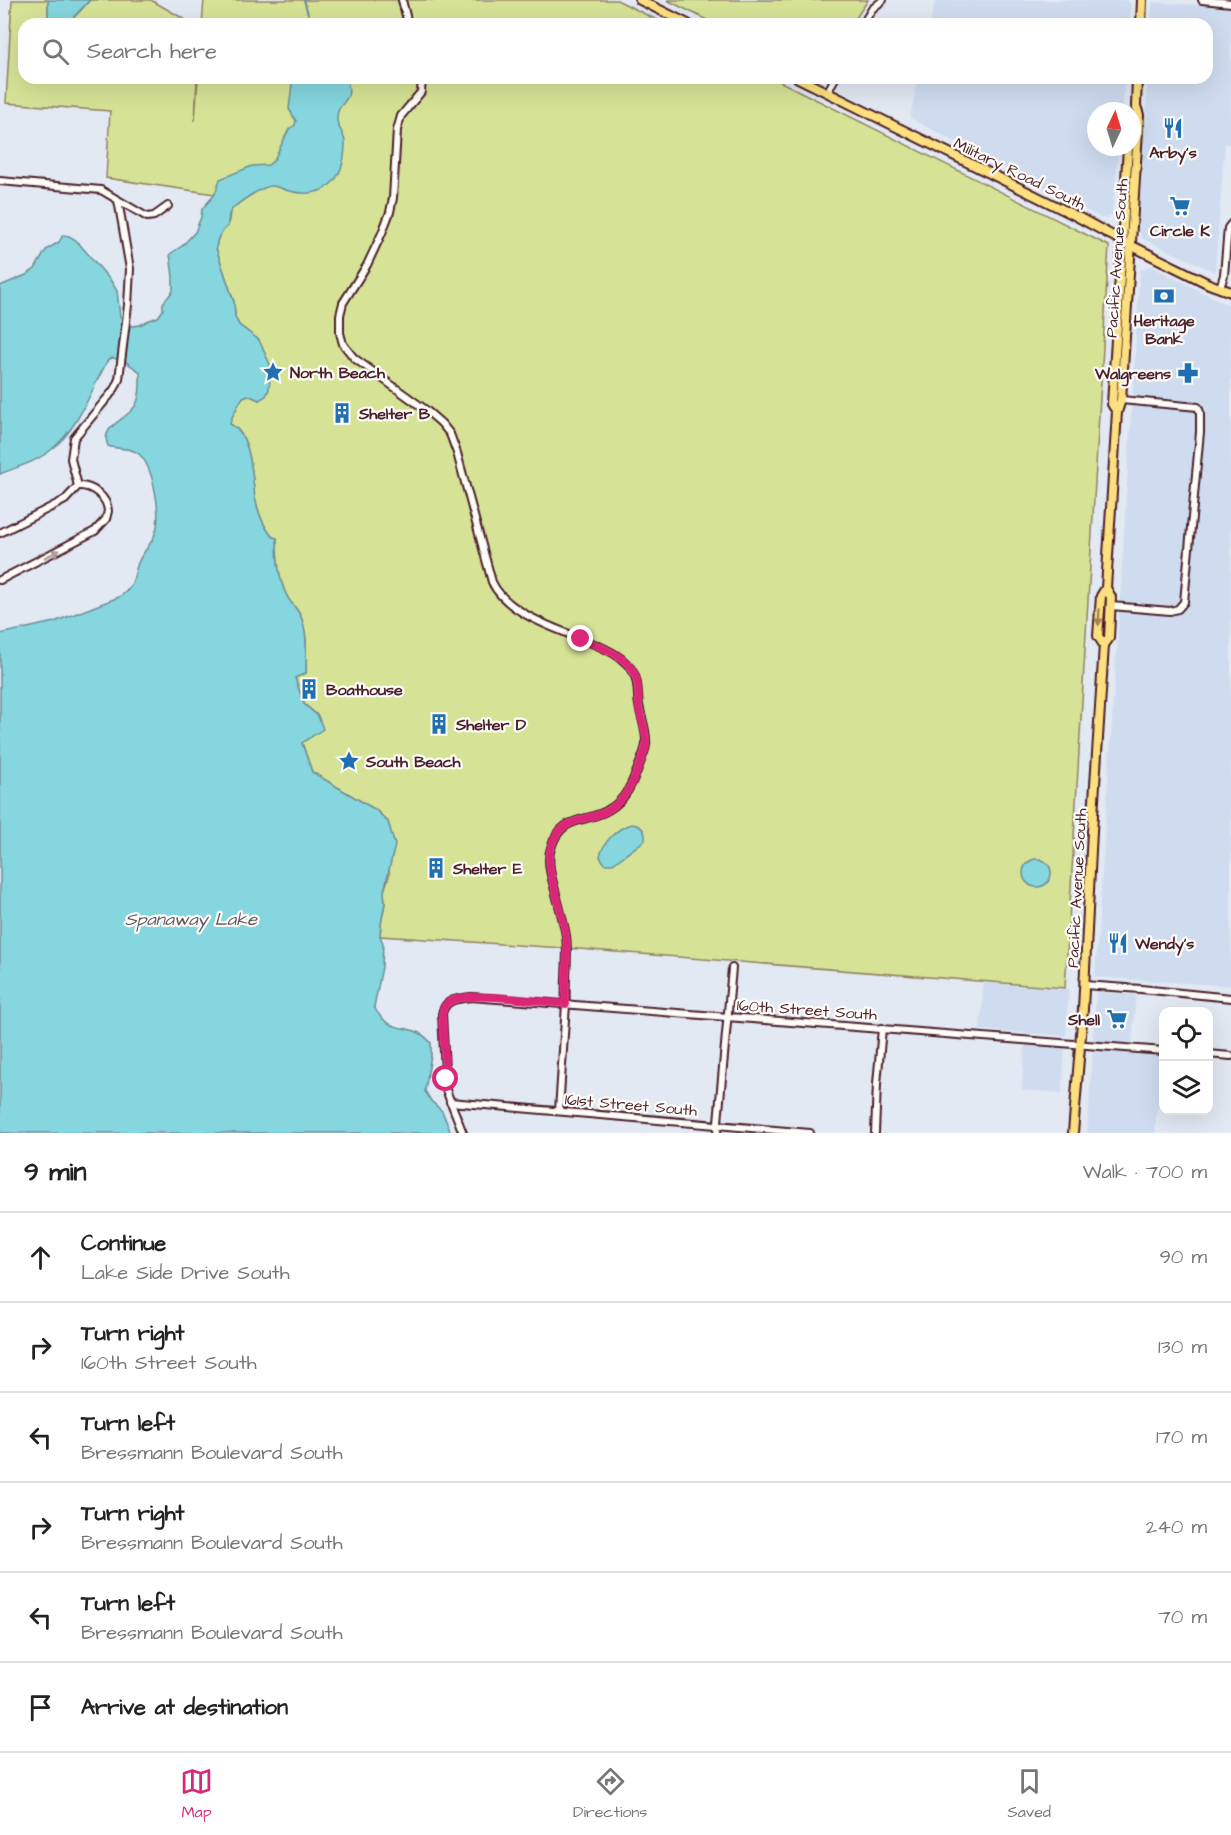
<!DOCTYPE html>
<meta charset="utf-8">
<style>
:root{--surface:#fff;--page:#f6f6f6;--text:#222;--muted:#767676;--line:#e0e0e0;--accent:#db2777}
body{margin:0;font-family:"Architects Daughter",sans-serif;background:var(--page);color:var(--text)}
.controls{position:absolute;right:18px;bottom:18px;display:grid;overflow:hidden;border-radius:12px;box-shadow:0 6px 24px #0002}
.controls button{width:54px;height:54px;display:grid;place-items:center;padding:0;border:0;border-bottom:2px solid var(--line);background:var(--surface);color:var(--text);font:30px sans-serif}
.compass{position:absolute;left:1087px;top:102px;width:54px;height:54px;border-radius:50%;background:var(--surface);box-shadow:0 6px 24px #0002;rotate:4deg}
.stop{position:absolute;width:18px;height:18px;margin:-14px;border:4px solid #db2777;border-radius:50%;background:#fff}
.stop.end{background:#db2777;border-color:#fff;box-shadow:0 2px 6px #0008}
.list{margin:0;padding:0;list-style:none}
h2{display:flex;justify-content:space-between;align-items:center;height:78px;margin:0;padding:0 24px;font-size:26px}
h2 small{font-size:20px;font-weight:400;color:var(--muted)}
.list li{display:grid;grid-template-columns:39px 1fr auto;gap:18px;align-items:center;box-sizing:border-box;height:90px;padding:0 24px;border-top:2px solid var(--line)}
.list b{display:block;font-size:22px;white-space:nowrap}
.list p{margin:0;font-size:20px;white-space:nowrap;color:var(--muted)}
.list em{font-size:20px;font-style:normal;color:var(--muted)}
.icon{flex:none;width:33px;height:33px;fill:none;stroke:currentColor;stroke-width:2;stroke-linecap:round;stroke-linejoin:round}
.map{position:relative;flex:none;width:1231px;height:1133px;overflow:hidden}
.search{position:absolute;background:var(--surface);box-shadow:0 6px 24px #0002;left:18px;right:18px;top:18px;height:66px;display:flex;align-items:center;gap:15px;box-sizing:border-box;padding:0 21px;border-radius:18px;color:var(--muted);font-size:22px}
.sheet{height:618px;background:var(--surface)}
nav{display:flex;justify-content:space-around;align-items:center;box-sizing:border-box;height:84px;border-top:2px solid var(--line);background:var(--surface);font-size:16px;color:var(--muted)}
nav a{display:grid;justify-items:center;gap:3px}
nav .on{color:var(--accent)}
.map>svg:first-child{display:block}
.built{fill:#cfdcf0}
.green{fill:#d6e396;stroke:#908160;stroke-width:1.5}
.water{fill:#85d6de;stroke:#6d8d96;stroke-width:1.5}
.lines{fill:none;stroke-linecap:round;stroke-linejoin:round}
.stream{stroke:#6d8d96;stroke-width:2}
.minor-casing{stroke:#4a1f2b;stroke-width:10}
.major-casing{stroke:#4a1f2b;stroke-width:12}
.minor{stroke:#fdfcf7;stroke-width:6}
.major{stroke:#fce080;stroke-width:8}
.oneway{fill:#ac999b}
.oneway2{fill:#a38056}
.route{stroke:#db2777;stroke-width:8}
.labels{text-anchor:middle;stroke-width:4.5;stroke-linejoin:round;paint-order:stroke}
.poi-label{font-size:16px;font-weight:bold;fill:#4a1f2b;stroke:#fdfcf7;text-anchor:start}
.street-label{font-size:16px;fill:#4a1f2b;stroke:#fdfcf7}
.water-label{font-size:18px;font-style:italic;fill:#5c5661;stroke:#fdfcf7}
</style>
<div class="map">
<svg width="1231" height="1133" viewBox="0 0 1231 1133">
<rect width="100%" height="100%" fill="#e2e9f3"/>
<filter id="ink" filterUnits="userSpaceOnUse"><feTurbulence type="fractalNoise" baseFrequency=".0167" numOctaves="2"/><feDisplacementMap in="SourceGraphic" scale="12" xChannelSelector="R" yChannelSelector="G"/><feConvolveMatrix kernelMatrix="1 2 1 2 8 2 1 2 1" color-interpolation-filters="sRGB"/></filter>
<g filter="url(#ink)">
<g class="built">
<polygon points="935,0 1127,0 1131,5 1129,24 930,24"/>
<polygon points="1152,2 1231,7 1231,144 1225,144 1215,272 1143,239 1138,231 1148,78 1207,78 1207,24 1151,24"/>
<polygon points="918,78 1125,78 1122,111 1096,111 1096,147 1119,147 1112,215 1106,218 1101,218 910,118"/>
<polygon points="1151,266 1224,303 1231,304 1231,986 1095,977 1119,616 1140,270"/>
<polygon points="984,983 1069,989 1066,1036 980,1030"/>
<polygon points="1096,992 1136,995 1132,1043 1093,1041"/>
<polygon points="1025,1043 1065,1046 1062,1093 1022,1090"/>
<polygon points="1093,1049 1163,1054 1163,1108 1157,1108 1155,1133 1087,1133"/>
</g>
<g class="green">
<path d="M 12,0 L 48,0 L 48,15 L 53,24 L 24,24 L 24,78 L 197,78 L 195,121 L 198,78 L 773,78 L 1109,246 L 1065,988 L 579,949 L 380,936 L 381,924 L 385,903 L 384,891 L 389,876 L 390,829 L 388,822 L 376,810 L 312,772 L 302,743 L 318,716 L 304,704 L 295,677 L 306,673 C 306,654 308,634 301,617 C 298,609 292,605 288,598 C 278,580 277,558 277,538 L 273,537 C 264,528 258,511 255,498 C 252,478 252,435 230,424 C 231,417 238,404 243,397 L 248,395 L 259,400 L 259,340 L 239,325 L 235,317 L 234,302 L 216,248 C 217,238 220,232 228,226 L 230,212 L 215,194 L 106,178 L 110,111 L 6,103 Z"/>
<path d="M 90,0 L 151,0 L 193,24 L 64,24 C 74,20 82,8 90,0 Z"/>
<polygon points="204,0 617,0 665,24 202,24"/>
<polygon points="667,0 868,0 852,24 715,24"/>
</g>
<g class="water">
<polygon points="48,0 90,0 67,24 53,24 48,16"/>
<path d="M 295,78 L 346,78 C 356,104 336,100 337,119 C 337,129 346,134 345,145 C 344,180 326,200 289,191 C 283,190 278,186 272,186 C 264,185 234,205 230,212 C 228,216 228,222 228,226 C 220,232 217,238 216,248 L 234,302 L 235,317 L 239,325 L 259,340 L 271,367 L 269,389 L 266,396 L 259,400 L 248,395 L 243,397 C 239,404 231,417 230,424 C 252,435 252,477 255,498 C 258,511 264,528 273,537 L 277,538 C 277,558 278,580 288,598 C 292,605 298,609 301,617 C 308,634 306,655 306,673 L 295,678 L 304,704 L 318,716 L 323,729 L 302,743 L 312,772 L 376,810 L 388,822 L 395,845 L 384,891 L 385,903 L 381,924 L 380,936 L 383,943 L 382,967 L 374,1007 C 393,1040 411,1018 431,1043 L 431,1055 L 425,1091 L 431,1101 L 442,1111 L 451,1133 L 0,1133 L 0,634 L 54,622 L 119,597 C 134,587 132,582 137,566 C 140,554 151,546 155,534 C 162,515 154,468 139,454 C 132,447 118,450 108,446 C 99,426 127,420 135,406 C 141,397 140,382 140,372 L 123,360 L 112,358 L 108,360 C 90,391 80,427 51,450 C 36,462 17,467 0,474 L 0,286 L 26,275 L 35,269 L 46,250 L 59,242 L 63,235 L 69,236 L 76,240 L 111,281 L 117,291 L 120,316 L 127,324 L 133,326 L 140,325 L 147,321 L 158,317 L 163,310 L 163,303 L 173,291 L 173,277 L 170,254 L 182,246 L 195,232 L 201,217 L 202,209 L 215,194 L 220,179 L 252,166 L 268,165 L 274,160 L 289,129 L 295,125 L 296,121 L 289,109 L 292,84 Z"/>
<path d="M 631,824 C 641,825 646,830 645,840 L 613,864 L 605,864 L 600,857 C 602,843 617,828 631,824 Z"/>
<circle cx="1037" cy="873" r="14"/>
</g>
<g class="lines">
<polyline class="stream" points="304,0 311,24"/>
<g class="minor-casing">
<g id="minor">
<polyline points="402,0 408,24"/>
<polyline points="1202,0 1231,3"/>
<polyline points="863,24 872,9 883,0"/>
<path d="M 422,78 L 421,92 L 401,116 L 397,130 L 393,198 L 390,212 L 382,233 L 367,265 L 343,303 L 340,315 L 340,333 L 343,344 L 354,358 L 426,410 L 441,423 L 450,434 L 457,453 L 492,582 C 506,613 557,629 587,641 C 604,648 625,656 634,674 C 639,684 637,694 639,705 C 641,717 646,728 646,740 C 647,747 644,752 642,758 C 634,778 628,799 608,810 C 587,823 561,814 551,848 C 547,859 550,872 553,883 C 558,901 563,919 566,936 C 569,959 564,982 566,1004 L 559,1111"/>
<polyline points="827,93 835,78"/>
<polyline points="0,181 101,190 147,217 154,216 168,206"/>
<polyline points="1220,288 1224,275 1228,228 1231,224"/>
<polyline points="78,486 71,459 74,438 109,396 115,388 119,379 128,305 130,269 118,200"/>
<polyline points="0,533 65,500 78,486"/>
<path d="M 0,580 L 95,531 L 106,519 L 108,511 C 107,497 92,485 78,486"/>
<polyline points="1111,606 1170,611 1178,609 1184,602 1200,432 1200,412 1198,407 1121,400"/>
<polyline points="1084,985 1141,989 1231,998"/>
<polyline points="1208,1054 1231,1056"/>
<polyline points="450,1102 810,1133"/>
<path d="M 463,1133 L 446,1090 L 442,1014 C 445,999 457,999 471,997 L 1164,1051"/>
<polyline points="717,1133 732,968"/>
<polyline points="875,1133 877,1084 882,1028"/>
</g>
</g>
<g class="major-casing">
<g id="major">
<polyline points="640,0 688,24"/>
<polyline points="1141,24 1142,0"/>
<polyline points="798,78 1076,216 1122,241 1209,284 1231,292"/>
<polyline points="1117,412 1112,404 1128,147"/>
<polyline points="1104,645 1098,636 1101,596 1106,588"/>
<polyline points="1073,1133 1083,1009 1092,831 1104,645 1109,638 1110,618 1111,597 1106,588 1117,412 1121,400 1139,115 1136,106 1137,78"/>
</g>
</g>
<use href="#minor" class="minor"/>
<use href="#major" class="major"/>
</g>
<defs><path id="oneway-solid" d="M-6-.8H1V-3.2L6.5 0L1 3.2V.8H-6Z" transform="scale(1.5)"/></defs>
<use class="oneway" href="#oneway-solid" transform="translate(52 554) rotate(-27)"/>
<use class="oneway2" href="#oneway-solid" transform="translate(1099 617) rotate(93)"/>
</g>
<g class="lines" filter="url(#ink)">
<path class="route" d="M 446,1079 L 442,1014 C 443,1009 444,1005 449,1002 C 468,990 542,1002 566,1004 C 564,982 569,958 566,936 C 563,918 558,900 553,883 C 550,872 547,858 551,847 C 560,817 583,822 605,812 C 625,802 634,781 641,761 C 643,755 646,750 646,744 C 647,732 641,720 639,708 C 638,699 639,690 637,681 C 631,656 601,647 581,639"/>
</g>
<defs>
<g id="restaurant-bare" transform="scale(1.62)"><path d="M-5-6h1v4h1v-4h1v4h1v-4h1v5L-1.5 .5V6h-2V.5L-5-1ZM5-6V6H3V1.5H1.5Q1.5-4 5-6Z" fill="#1f6fb2" stroke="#fdfcf7" stroke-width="2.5" paint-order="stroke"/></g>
<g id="supermarket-bare" transform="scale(1.62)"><path d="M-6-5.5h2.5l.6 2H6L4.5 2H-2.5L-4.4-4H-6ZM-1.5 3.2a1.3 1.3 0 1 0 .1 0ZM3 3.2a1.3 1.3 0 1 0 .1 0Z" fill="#1f6fb2" stroke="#fdfcf7" stroke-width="2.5" paint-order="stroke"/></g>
<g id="bank-bare" transform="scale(1.62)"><path d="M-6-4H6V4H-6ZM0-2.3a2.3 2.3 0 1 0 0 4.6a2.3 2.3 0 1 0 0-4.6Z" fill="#1f6fb2" stroke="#fdfcf7" stroke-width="2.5" paint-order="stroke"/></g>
<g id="sight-bare" transform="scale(1.62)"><path d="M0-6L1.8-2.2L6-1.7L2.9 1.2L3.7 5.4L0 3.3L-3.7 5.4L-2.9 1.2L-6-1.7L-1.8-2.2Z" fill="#1f6fb2" stroke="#fdfcf7" stroke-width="2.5" paint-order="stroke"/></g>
<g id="pharmacy-bare" transform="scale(1.62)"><path d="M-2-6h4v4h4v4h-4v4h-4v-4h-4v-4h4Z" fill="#1f6fb2" stroke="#fdfcf7" stroke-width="2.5" paint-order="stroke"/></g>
<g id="building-bare" transform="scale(1.62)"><path d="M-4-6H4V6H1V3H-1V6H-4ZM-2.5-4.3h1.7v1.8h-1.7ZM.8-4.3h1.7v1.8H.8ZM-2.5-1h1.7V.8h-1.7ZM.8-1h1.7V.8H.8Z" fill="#1f6fb2" stroke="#fdfcf7" stroke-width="2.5" paint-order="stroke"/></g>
</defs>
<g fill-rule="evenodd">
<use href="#restaurant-bare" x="1173" y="128"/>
<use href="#supermarket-bare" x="1180" y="206"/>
<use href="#bank-bare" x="1164" y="296"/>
<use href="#sight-bare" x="273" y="372"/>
<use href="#pharmacy-bare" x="1188" y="373"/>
<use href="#building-bare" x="342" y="413"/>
<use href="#building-bare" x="309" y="689"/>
<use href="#building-bare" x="439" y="724"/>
<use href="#sight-bare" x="349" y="761"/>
<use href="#building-bare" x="436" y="868"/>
<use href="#restaurant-bare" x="1118" y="943"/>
<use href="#supermarket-bare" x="1117" y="1019"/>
</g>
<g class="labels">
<g class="poi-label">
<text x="1173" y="158" text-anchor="middle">Arby's</text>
<text x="1180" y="236" text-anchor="middle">Circle K</text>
<text x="1164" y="326" text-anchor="middle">Heritage<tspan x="1164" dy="18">Bank</tspan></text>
<text x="290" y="378">North Beach</text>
<text x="1171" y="379" text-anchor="end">Walgreens</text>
<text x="359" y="419">Shelter B</text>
<text x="326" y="695">Boathouse</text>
<text x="456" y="730">Shelter D</text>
<text x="366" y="767">South Beach</text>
<text x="453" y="874">Shelter E</text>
<text x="1135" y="949">Wendy's</text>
<text x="1100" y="1025" text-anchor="end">Shell</text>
</g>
<g class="street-label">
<text transform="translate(1020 173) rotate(26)" y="6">Military Road South</text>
<text transform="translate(1116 258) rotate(-86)" y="6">Pacific Avenue South</text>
<text transform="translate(1076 888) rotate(-87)" y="6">Pacific Avenue South</text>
<text transform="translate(807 1009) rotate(4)" y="6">160th Street South</text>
<text transform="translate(631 1104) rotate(5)" y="6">161st Street South</text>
</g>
<g class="water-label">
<text x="191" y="925">Spanaway Lake</text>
</g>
</g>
</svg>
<div class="controls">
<button><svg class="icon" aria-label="locate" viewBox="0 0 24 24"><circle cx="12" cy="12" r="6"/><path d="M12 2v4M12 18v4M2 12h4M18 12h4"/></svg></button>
<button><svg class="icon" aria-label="layers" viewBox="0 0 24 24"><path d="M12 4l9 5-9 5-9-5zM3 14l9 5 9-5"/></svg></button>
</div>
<svg class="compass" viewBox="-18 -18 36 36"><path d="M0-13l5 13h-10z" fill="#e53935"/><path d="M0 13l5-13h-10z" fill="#767676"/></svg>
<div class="stop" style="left:446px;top:1079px"></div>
<div class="stop end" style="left:581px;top:639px"></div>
<div class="search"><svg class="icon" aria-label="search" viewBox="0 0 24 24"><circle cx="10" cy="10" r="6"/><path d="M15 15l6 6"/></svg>Search here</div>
</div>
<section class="sheet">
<h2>9 min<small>Walk · 700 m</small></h2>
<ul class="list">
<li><svg class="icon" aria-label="ahead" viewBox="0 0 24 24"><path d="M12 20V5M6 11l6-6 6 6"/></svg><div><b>Continue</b><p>Lake Side Drive South</p></div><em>90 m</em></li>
<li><svg class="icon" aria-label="right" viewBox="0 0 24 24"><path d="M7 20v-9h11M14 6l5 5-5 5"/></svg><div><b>Turn right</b><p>160th Street South</p></div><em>130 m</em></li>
<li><svg class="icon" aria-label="left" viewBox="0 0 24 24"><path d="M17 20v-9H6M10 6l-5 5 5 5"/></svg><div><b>Turn left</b><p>Bressmann Boulevard South</p></div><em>170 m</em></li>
<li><svg class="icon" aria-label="right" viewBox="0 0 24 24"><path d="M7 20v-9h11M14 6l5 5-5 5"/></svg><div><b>Turn right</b><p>Bressmann Boulevard South</p></div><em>240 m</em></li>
<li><svg class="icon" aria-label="left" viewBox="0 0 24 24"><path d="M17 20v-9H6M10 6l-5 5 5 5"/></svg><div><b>Turn left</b><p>Bressmann Boulevard South</p></div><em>70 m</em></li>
<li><svg class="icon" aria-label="arrive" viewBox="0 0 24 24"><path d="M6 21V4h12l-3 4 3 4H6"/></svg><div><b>Arrive at destination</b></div></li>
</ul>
</section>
<nav>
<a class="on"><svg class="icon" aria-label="map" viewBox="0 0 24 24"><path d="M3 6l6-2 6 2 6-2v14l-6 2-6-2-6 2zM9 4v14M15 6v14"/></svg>Map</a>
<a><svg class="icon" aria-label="directions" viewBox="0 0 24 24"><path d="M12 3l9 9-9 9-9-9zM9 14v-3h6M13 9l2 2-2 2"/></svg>Directions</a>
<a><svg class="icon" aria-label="saved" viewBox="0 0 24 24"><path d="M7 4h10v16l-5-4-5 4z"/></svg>Saved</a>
</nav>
